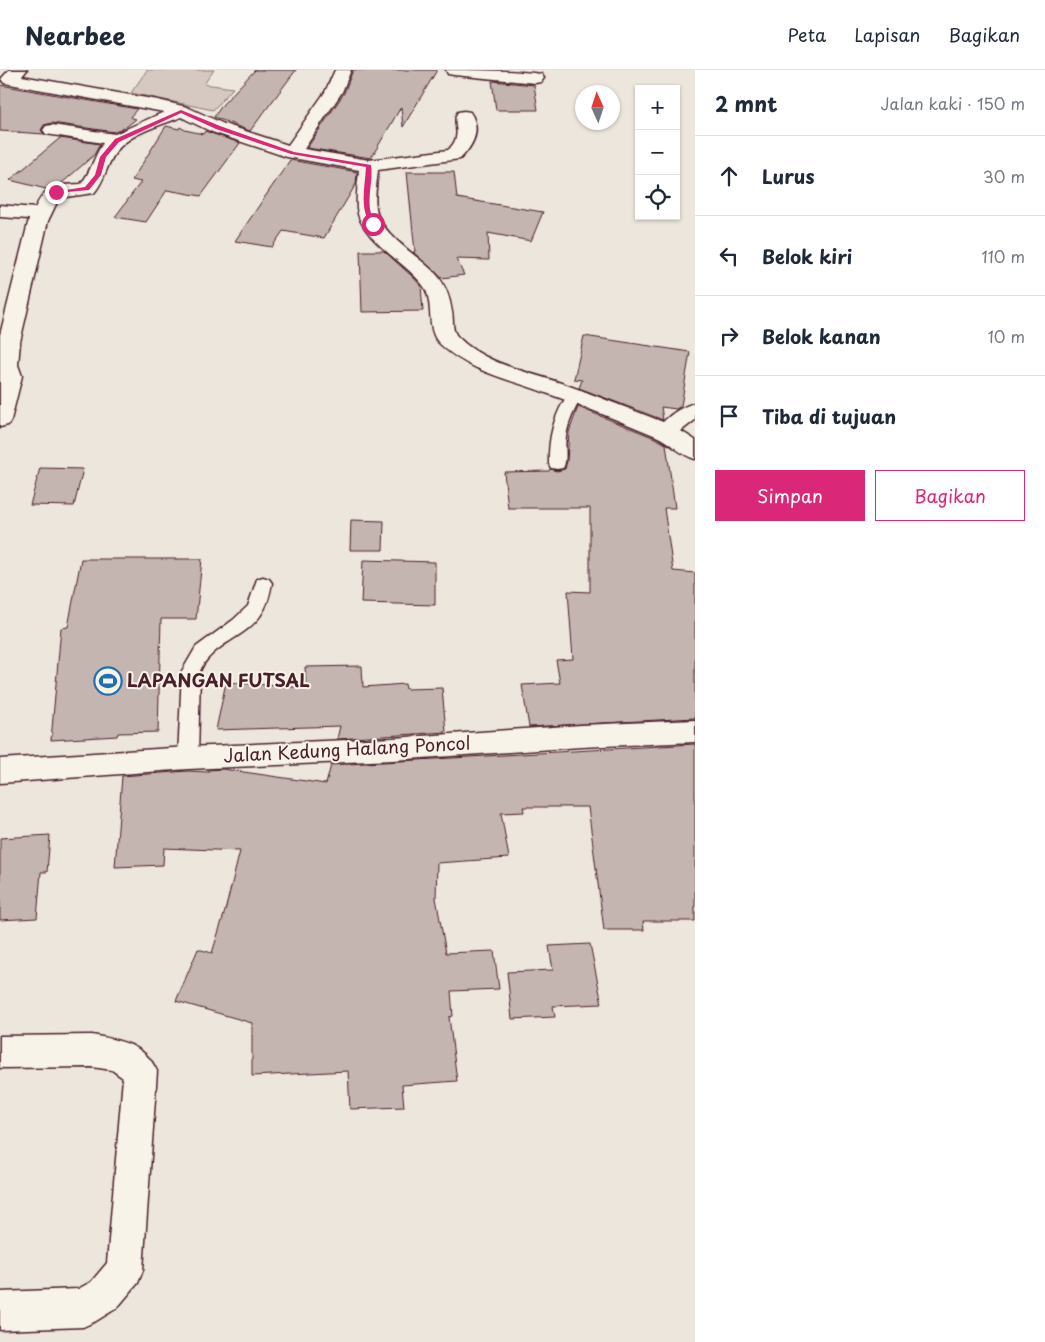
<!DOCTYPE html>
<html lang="id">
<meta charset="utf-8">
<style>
:root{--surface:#fff;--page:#f6f6f7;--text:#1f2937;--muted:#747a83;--line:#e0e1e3;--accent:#db2777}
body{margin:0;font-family:"Playpen Sans",sans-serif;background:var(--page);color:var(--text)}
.controls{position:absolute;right:15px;top:15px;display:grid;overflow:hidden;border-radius:0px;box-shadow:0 1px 4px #0004}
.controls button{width:45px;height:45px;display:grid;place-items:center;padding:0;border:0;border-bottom:1px solid var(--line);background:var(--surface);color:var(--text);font:25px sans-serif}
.compass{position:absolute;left:575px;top:15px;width:45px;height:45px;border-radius:50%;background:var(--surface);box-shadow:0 1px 4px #0004;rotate:357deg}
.stop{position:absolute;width:15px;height:15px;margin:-11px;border:4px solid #db2777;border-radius:50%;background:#fff}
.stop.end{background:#db2777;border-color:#fff;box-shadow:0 1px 5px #0008}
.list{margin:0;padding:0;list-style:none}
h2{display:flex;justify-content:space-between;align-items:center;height:65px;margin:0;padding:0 20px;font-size:21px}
h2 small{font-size:16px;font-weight:400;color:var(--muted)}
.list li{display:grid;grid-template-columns:32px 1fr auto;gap:15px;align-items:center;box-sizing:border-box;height:80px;padding:0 20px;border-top:1px solid var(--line)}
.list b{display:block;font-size:19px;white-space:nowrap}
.list em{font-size:16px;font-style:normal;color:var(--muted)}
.actions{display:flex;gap:10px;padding:15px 20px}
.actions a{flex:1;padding:11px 0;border:1px solid var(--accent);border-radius:0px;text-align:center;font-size:18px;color:var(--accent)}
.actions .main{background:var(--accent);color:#fff}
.icon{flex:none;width:28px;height:28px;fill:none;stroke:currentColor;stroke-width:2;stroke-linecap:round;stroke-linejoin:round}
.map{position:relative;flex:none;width:695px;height:1272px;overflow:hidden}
header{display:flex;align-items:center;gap:30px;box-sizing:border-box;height:70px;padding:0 25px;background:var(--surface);border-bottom:1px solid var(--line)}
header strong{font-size:24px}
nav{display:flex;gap:28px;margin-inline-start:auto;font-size:18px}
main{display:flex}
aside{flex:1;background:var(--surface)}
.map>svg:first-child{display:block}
.green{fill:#d5c9c2;stroke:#907476}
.building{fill:#c4b5b0;stroke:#4a1f2b}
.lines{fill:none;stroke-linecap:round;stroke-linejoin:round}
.lane-casing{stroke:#4a1f2b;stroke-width:3}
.street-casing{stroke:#4a1f2b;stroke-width:3}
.lane{fill:#f7f3e8;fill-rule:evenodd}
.street{fill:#f7f3e8;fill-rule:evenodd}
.route{fill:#db2777}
.labels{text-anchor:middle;stroke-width:4;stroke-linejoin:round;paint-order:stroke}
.poi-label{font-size:18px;font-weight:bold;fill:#4a1f2b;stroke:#f7f3e8;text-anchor:start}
.street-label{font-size:18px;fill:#4a1f2b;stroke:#f7f3e8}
</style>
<header>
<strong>Nearbee</strong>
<nav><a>Peta</a><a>Lapisan</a><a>Bagikan</a></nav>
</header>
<main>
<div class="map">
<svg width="695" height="1272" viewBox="0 0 695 1272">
<rect width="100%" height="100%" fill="#ece6dd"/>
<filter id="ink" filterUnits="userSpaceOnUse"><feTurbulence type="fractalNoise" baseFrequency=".02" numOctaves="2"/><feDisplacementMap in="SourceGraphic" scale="10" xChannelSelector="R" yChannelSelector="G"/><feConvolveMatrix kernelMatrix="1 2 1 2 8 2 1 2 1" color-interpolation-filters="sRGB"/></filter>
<g filter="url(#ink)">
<polygon class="green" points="147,0 214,0 204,14 233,18 213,40 131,23"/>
<g class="building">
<polygon points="255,0 296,0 250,61 214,47 223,34"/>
<polygon points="353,0 437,0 403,57 401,37 371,88 307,78 344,23"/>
<polygon points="492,11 534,15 538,40 496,40"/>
<polygon points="0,15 137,39 130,47 136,49 126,57 115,62 52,53 44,55 41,60 44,64 0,61"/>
<polygon points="166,56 179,59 180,57 185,60 203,64 205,61 240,73 201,126 167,120 146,152 115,147 141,112 132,110"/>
<polygon points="60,68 100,74 94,85 62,113 53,115 46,119 10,110"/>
<polygon points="290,90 357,102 356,114 324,168 283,161 272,177 235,171"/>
<polygon points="407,102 454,102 457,128 543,142 531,171 488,163 489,190 456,189 464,205 442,208 413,182 415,182"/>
<polygon points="360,181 384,181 413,207 421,216 423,241 362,242"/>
<polygon points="584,266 690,282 681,336 676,339 661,337 663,350 579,318 582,310 574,309"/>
<polygon points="578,337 655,368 666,374 675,438 664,438 673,501 695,503 695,648 529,657 522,615 560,613 556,590 573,589 568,521 590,522 590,438 508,438 504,402 549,401 550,399 557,401 565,399 567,391 569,362"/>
<polygon points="40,398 83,399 74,436 30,435"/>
<polygon points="351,450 384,451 383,480 350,480"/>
<polygon points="81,489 202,489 196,549 161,549 158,662 118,663 117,666 51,670 61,558 68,557"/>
<polygon points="363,490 435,492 435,535 361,533"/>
<polygon points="362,596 363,617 405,614 406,619 442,618 446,662 337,669 340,656 216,660 226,612 306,618 305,597"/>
<polygon points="695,674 695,851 643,851 644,860 604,860 588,737 523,737 524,742 501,743 509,788 437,793 436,828 446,883 494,881 499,919 451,921 453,946 449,947 457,1011 402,1015 404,1037 350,1039 348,1001 252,1006 252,953 176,931 198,879 212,883 225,841 240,781 164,778 163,795 115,797 122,706 188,701 208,702 208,700 223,699 326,714 331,695"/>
<polygon points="50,765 47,802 41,802 37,848 0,850 0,768"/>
<polygon points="590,874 602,934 553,936 555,947 512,949 507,902 553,900 549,876"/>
</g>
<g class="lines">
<g class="lane-casing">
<g id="lane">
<path d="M 574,321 L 579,323 L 582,326 C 575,339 568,352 566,367 C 564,376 568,390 563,398 L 557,399 L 551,398 L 549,394 C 548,368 554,344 569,323 Z"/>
<path d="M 263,507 L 269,509 L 272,513 C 270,523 268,534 262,543 C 247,568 212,573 200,601 L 198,688 L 195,693 L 188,696 L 181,693 L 178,688 L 182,601 L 196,577 L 233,550 L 248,536 L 257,509 Z"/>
</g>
</g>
<g class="street-casing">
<g id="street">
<path d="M 9,0 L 27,0 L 22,6 L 158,30 L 187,37 L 224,54 L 288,75 L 325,22 L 335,0 L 351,0 L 342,22 L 304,79 L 369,90 L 448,80 C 465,64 450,53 458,42 L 464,41 L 470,42 C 482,59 473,76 460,89 L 378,100 C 377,112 374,126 376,138 C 379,164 419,186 436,204 C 446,215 450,228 452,242 C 454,251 451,260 458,267 C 485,294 526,301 561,313 C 595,325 629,339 663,352 C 672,343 683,336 695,333 L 695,350 L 681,361 L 695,370 L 695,389 C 680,385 670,372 656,366 C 620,351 583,336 546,323 C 509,309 470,302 440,274 C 424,259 436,231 422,214 C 405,192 359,168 357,138 C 356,126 358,112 359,100 L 287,87 L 212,62 L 181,47 C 160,56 129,63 116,82 C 106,95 105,111 94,123 L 59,128 L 48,151 L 20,272 L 18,295 L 22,306 L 11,350 L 8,355 L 0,357 L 0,265 L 29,149 L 0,147 L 0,135 L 35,138 C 48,112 55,116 81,114 C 91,102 94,86 103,73 L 46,64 L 43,60 L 46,56 L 52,55 L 115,64 L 164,42 L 4,13 L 1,9 Z"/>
<path d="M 446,0 C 477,0 510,0 541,4 L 544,8 L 541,12 L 535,13 L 454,5 L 448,4 Z"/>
<polygon points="695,650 695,672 581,677 393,690 188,699 0,713 0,689 188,677 393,668 581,655"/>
<path d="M 92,965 C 119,970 145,974 157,1001 L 143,1200 L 138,1213 L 117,1238 L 96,1251 L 83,1257 L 0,1260 L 0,1222 L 78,1219 L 91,1212 L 107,1193 L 123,1008 L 112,1000 L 92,997 L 0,998 L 0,966 Z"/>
</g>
</g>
<use href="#lane" class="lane"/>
<use href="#street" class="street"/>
</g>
</g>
<path class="route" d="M 181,40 L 220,56 L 294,82 L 371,95 C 374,115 363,135 376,154 L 371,155 C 359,138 365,117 366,97 L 291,84 L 216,59 L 181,43 L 119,72 L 106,87 L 101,105 L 89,120 L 56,123 L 53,122 L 85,117 L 95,105 L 100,87 L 115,69 Z"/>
<defs>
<g id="stadium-ring" transform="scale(1.4375)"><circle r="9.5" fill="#f7f3e8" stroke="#1f6fb2" stroke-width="1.5"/><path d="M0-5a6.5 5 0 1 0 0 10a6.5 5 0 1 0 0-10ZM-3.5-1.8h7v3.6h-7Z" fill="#1f6fb2"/></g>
</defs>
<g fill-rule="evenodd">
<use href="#stadium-ring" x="108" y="611"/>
</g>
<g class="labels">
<g class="poi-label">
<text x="127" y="617">LAPANGAN FUTSAL</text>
</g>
<g class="street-label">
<text transform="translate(347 680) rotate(-3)" y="6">Jalan Kedung Halang Poncol</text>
</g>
</g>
</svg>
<div class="controls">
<button>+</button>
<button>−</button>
<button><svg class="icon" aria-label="locate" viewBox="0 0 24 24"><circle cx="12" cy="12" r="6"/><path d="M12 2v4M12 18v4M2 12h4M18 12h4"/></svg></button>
</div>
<svg class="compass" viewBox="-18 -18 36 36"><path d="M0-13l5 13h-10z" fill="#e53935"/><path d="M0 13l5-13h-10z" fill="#747a83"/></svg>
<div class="stop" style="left:373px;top:154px"></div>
<div class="stop end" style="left:56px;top:122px"></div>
</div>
<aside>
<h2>2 mnt<small>Jalan kaki · 150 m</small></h2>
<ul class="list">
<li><svg class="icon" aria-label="ahead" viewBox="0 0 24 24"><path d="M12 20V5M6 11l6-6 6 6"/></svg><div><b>Lurus</b></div><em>30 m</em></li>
<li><svg class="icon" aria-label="left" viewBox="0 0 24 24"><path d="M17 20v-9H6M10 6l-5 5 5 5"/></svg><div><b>Belok kiri</b></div><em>110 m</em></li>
<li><svg class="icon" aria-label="right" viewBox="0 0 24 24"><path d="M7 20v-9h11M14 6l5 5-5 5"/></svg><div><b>Belok kanan</b></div><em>10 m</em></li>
<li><svg class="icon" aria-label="arrive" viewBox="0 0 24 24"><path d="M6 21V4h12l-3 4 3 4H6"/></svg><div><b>Tiba di tujuan</b></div></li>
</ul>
<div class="actions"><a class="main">Simpan</a><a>Bagikan</a></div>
</aside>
</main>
